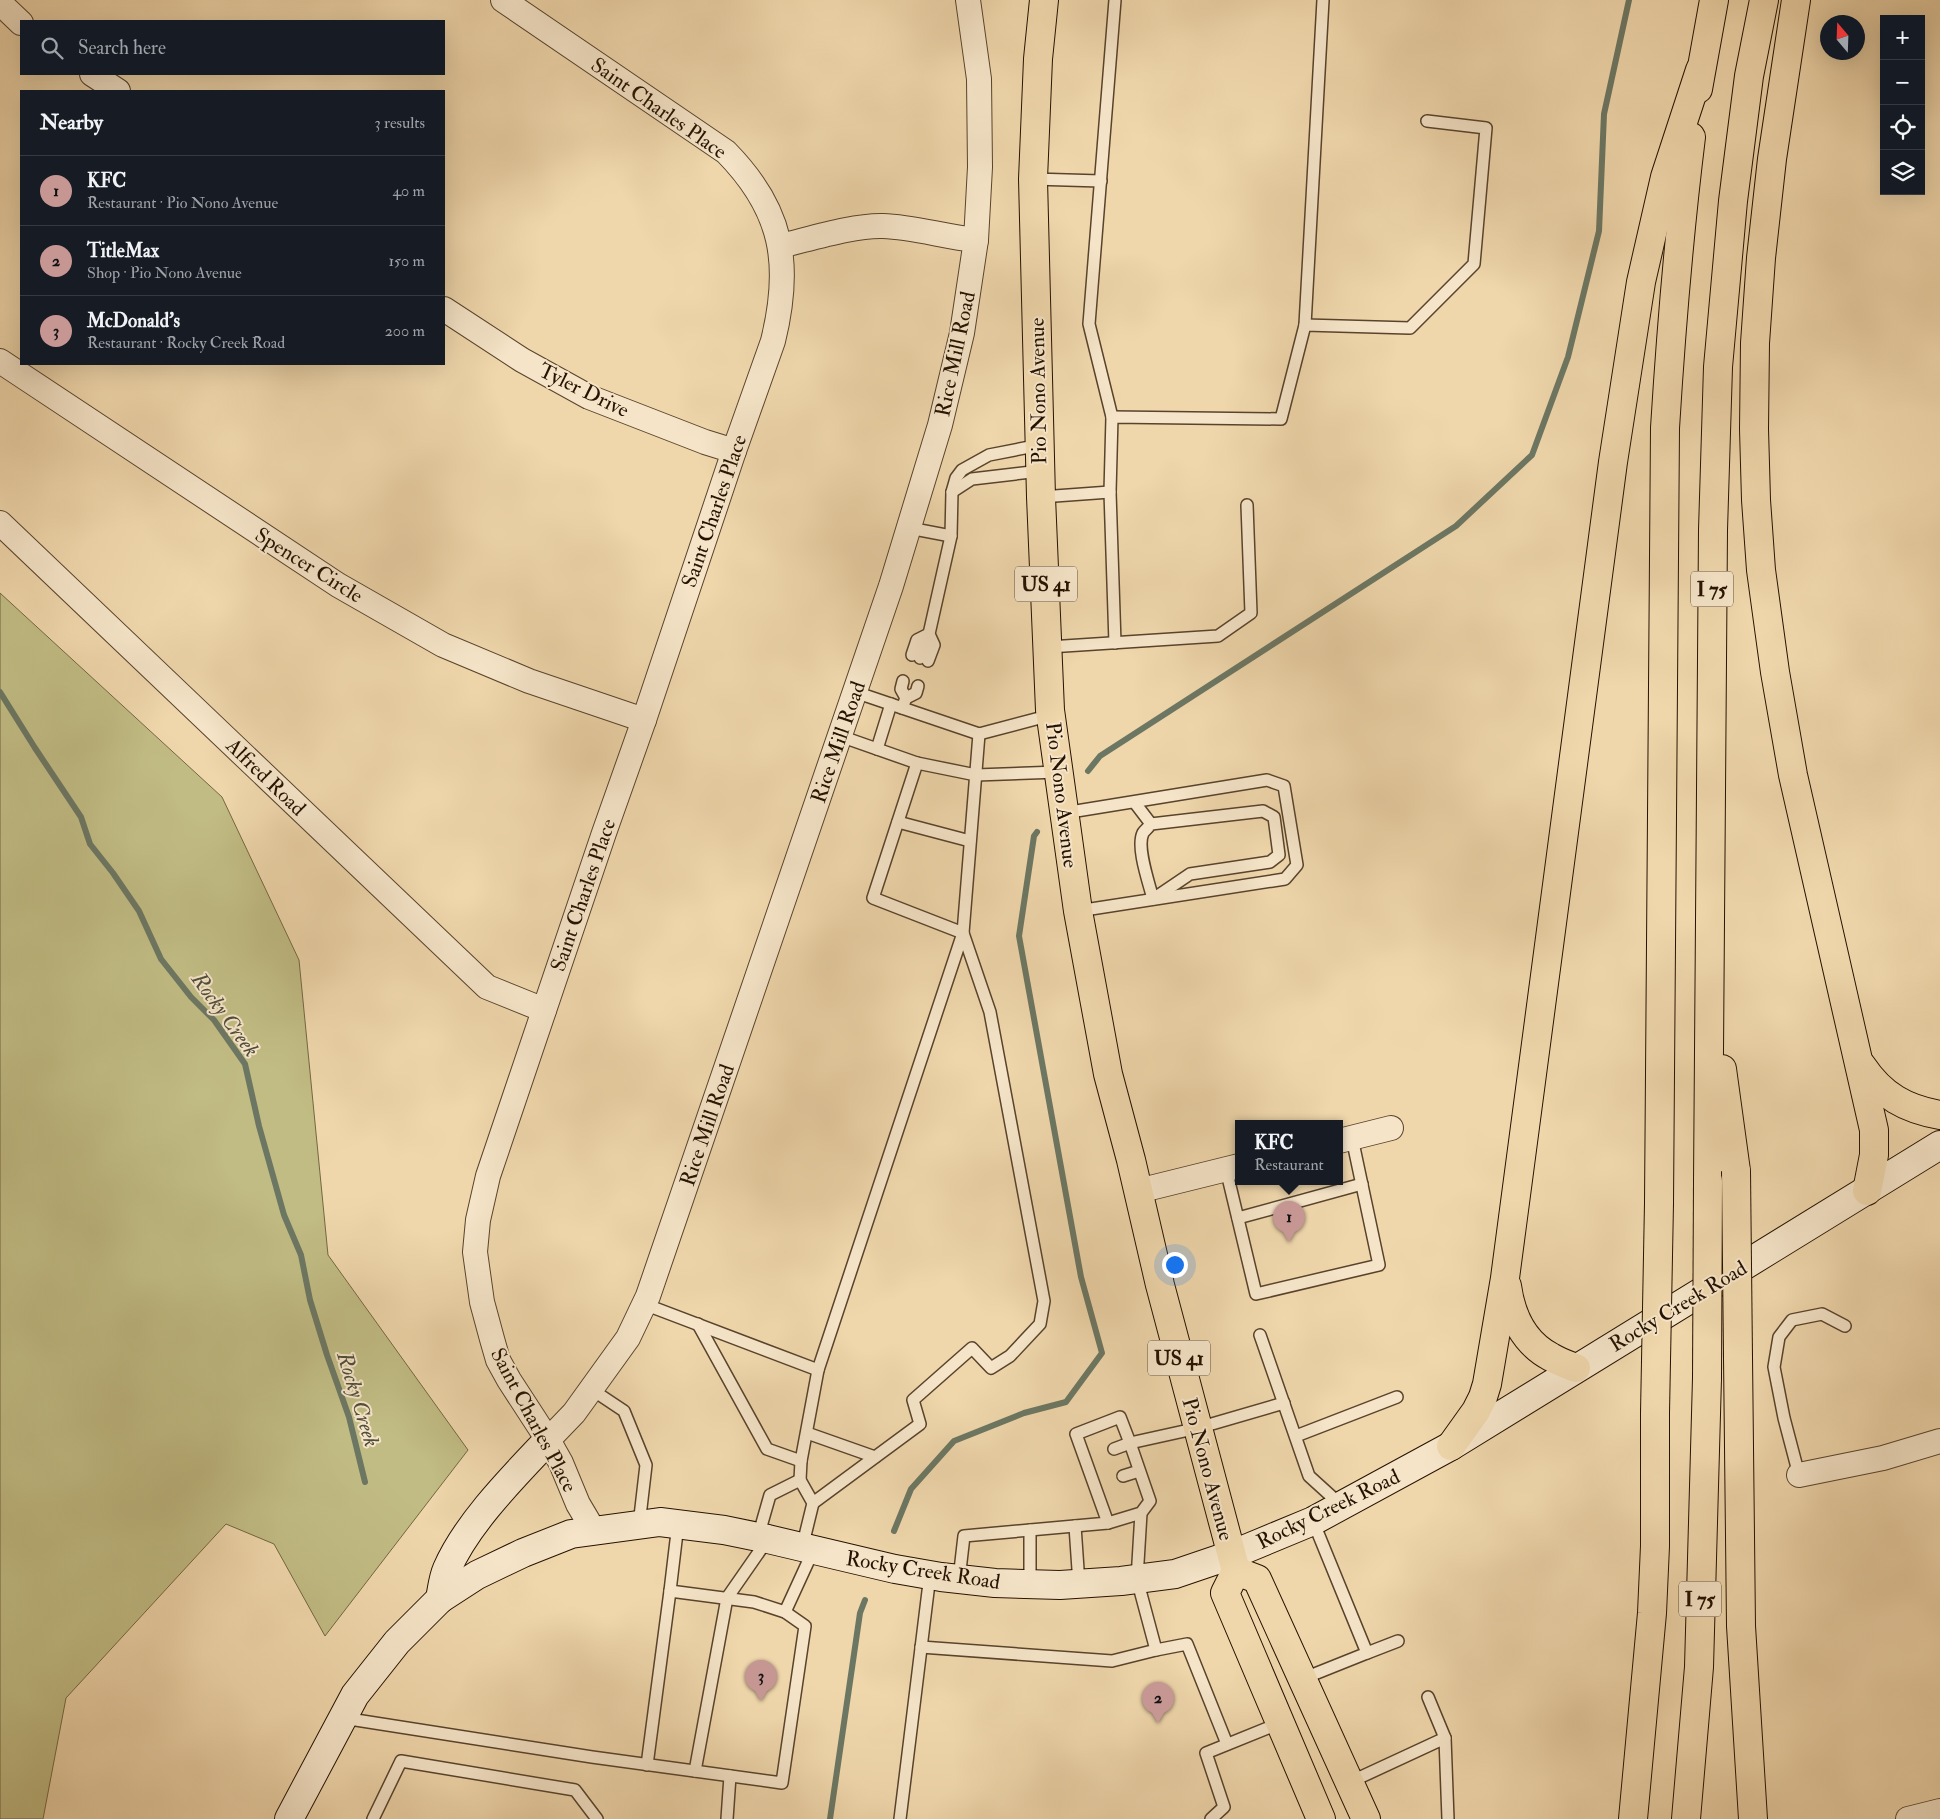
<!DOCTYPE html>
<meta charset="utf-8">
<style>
:root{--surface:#171b24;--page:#20242c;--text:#f1f3f6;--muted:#9ea1a6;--line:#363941;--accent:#c59692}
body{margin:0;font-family:"IM FELL Double Pica",serif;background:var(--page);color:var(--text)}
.controls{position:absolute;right:15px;top:15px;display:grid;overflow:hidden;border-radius:0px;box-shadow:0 5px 20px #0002}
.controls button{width:45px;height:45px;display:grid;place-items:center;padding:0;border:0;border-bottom:1px solid var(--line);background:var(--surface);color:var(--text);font:25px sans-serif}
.compass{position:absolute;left:1820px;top:15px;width:45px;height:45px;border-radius:50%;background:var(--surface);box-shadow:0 5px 20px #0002;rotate:341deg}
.you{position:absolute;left:1174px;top:1264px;width:18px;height:18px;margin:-12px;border:4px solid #fff;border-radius:50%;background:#1a73e8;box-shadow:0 0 0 8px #1a73e833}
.badge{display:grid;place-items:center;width:32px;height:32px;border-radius:50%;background:var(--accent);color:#111;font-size:16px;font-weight:700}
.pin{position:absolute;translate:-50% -41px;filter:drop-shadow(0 1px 2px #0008)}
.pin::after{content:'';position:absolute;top:26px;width:18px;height:15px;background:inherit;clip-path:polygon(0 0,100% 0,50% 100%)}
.popup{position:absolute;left:1235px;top:1120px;width:108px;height:65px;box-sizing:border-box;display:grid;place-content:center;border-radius:0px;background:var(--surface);filter:drop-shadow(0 1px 4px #0005);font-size:16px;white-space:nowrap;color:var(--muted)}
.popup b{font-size:19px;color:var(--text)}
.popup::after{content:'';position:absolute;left:50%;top:100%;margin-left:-10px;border:10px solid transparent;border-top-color:var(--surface)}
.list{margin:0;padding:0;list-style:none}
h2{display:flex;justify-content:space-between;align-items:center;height:65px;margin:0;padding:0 20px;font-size:21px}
h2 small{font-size:16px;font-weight:400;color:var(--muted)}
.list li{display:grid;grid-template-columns:32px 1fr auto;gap:15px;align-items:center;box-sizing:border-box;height:70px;padding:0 20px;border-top:1px solid var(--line)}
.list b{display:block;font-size:19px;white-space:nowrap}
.list p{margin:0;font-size:16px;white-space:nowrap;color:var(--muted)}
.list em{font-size:16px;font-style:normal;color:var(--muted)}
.icon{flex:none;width:28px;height:28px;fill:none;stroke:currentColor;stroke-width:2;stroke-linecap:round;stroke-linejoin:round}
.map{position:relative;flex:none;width:1940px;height:1819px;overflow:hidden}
.search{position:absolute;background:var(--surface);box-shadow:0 5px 20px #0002;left:20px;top:20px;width:425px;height:55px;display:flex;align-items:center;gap:12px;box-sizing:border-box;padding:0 18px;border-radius:0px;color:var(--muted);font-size:19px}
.panel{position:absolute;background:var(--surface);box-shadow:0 5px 20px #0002;left:20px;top:90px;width:425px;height:275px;border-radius:0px}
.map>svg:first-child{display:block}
.green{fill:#c1bc84;stroke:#736742}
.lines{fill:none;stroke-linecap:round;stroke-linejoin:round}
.stream{stroke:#6c7763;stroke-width:6}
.lane-casing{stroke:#58432c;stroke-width:14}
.street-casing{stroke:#58432c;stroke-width:26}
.secondary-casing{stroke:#251201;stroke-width:30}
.primary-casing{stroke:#251201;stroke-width:30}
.highway-casing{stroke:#251201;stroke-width:30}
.lane{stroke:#f5e4c8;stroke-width:11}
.street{stroke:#f5e4c8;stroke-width:24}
.secondary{stroke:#f5e4c8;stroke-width:28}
.primary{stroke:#efd6ab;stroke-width:28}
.highway{stroke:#efd6ab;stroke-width:28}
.highway-bridge-casing{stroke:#251201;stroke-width:30;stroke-linecap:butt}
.highway-bridge{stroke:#efd6ab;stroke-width:28}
.labels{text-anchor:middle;stroke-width:4;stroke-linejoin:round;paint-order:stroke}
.shield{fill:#f5e4c8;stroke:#63513d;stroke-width:1}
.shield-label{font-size:20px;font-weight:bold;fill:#251201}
.street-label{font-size:21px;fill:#251201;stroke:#f5e4c8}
.water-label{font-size:22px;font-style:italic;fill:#4e4d3a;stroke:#f5e4c8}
</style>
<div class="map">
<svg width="1940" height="1819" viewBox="0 0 1940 1819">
<rect width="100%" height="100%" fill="#efd6ab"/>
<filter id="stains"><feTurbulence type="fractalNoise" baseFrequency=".004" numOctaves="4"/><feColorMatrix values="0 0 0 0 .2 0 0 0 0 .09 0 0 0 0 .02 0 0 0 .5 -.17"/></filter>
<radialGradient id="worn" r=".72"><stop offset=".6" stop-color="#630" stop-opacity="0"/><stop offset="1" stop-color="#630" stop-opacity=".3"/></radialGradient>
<polygon class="green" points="0,593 222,797 299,960 328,1255 468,1450 325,1636 274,1544 226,1524 66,1698 43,1819 0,1819"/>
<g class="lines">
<g class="stream">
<polyline points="0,692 35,748 81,817 90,844 113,873 139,911 161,959 191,997 214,1020 245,1064 259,1126 284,1215 301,1255 310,1300 327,1355 349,1417 365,1482"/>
<polyline points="1088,771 1100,756 1456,526 1532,455 1568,357 1599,231 1604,114 1629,0"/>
<polyline points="894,1531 911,1489 954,1441 1024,1413 1066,1402 1102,1353 1081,1277 1019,936 1034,836 1037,832"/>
<polyline points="830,1819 860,1613 865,1600"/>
</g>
<g class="lane-casing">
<g id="lane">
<polyline points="1033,179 1101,181"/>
<polyline points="1305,325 1323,0"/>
<polyline points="1112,417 1089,324 1115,0"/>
<polyline points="952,492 972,479 1040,471"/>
<polyline points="1041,497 1110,492"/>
<polyline points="909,528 951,536"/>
<polyline points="1115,643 1110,492 1112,417 1281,419 1305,325 1410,328 1474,264 1486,128 1427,121"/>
<polyline points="1049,647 1218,636 1251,613 1247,505"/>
<polyline points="912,655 917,640 929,634 920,658"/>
<polyline points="928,661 934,645 929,634 951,536 952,492 956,478 962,470 989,455 1040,445"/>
<polyline points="855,692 979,734 1051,715"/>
<polyline points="906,698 916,693 918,686"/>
<polyline points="902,708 906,698 901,689 903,681"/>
<polyline points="840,736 917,763 976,775 1058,772"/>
<polyline points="877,749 891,704"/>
<polyline points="1135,803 1151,824"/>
<path d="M 1263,811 L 1274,817 L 1279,855 L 1270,862 L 1190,874 L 1153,899 C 1149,883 1136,847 1143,833 C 1145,830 1149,827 1151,824 Z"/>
<polyline points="1064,813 1267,780 1284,786 1297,865 1285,879 1078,911"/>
<polyline points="898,822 970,841"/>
<polyline points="1226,1169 1256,1294 1379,1265 1352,1138"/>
<polyline points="1238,1218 1362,1184"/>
<polyline points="644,1304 818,1370"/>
<polyline points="698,1324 767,1449 801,1461"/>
<polyline points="1260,1335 1309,1476 1342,1506"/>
<polyline points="591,1389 624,1411 646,1465 639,1525"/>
<polyline points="807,1433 875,1457"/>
<polyline points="1296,1436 1397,1397"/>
<polyline points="1799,1475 1784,1418 1774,1367 1779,1337 1792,1320 1822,1314 1845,1326"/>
<polyline points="1123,1476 1139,1471"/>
<polyline points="800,1480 801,1461 818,1370 963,933 979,734"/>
<polyline points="813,1503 920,1424 913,1400 972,1348 991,1368 1010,1356 1040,1324 1044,1301 990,1012 963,933 873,898 917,763"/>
<polyline points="1108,1523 1141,1513 1150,1501 1130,1443 1114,1449"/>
<polyline points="1075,1526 1079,1584"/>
<polyline points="1030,1530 1030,1584"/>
<polyline points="758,1537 770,1495 800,1480 813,1503 802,1548"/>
<polyline points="959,1579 964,1536 1108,1523 1076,1434 1120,1417 1130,1443 1198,1428 1284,1403"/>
<polyline points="785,1612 813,1551"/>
<polyline points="921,1647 1112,1661 1156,1650 1137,1579 1141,1513"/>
<polyline points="1156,1650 1187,1644 1227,1744"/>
<polyline points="1367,1653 1398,1641"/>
<polyline points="1302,1679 1367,1653 1313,1521"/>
<polyline points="1428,1697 1445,1738"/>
<polyline points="343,1718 592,1757 782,1783 805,1626 785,1612 754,1602 670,1591 678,1524"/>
<polyline points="647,1765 670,1591"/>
<polyline points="695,1771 727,1598 768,1539"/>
<polyline points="1350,1782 1445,1738 1448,1819"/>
<polyline points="373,1819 401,1761 575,1790 597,1819"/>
<polyline points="727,1819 730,1776"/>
<polyline points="900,1819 930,1575"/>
<polyline points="1211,1819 1224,1807 1206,1753 1280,1723"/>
</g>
</g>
<g class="street-casing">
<g id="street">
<path d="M 503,0 L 726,152 C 783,210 792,264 773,341 L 734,451 L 644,720 L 604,833 L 488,1176 L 478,1220 L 475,1252 L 482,1302 L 492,1339 L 498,1360 L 509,1380 L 548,1440 L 561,1463 L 578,1504 L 594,1531"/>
<polyline points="0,3 21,23"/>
<polyline points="92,74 118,91"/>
<path d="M 780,246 C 810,239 854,225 883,226 C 914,227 945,237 976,240"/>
<polyline points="444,309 522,360 589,397 705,442 734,451"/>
<polyline points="0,361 338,585 443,645 529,681 644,720"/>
<polyline points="0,523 487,987 544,1010"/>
<polyline points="1339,1141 1391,1128"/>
<polyline points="1138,1191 1239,1166"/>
<polyline points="548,1440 574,1413 628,1338 648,1296 891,586 940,425 962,333 976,240 980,167 979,79 968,0"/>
<polyline points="1799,1475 1883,1458 1940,1441"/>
<polyline points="1908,1819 1940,1811"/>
</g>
</g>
<g class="secondary-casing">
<g id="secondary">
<path d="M 440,1599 C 442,1589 443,1578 447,1569 C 467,1523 514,1476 548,1440"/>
<polyline points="289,1819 355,1695 397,1642 440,1599 477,1575 523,1553 571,1534 660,1522 724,1530 768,1539 895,1569 941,1577 995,1583 1060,1585 1121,1581 1175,1574 1231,1555 1313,1521 1451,1446 1940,1145"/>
</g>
</g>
<g class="primary-casing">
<g id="primary">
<polyline points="1044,0 1038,59 1033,179 1041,497 1050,710 1078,911 1108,1074 1131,1160 1160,1285 1236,1571 1225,1593 1321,1819"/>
<polyline points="1236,1571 1257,1579 1366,1819"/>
</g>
</g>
<g class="highway-casing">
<g id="highway">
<polyline points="1796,0 1772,159 1761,258 1755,343 1754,429 1756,500 1761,570 1775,672 1793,775 1874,1130 1874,1155 1867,1191"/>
<polyline points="1698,89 1714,0"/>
<path d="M 1862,1066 C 1882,1096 1906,1109 1940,1115"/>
<polyline points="1722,1069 1736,1171"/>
<polyline points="1708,1181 1713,530 1718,367 1733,201 1749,76 1764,0"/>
<path d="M 1659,1203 L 1665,428 C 1671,331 1679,234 1691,137"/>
<path d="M 1507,1286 C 1511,1315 1524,1343 1551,1357 C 1559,1362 1568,1365 1576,1368"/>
<polyline points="1738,1357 1741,1626 1753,1819"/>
<polyline points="1451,1446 1476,1411 1483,1397 1487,1384 1505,1278 1613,462 1641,282 1665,177 1700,70"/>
<polyline points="1633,1819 1652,1613 1655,1546 1655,1413"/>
<polyline points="1686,1819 1699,1667 1707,1378"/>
</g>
</g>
<use href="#lane" class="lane"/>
<use href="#street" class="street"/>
<use href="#secondary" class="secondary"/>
<use href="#primary" class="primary"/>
<use href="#highway" class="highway"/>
<g class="highway-bridge-casing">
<g id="highway-bridge">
<polyline points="1736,1171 1738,1357"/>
<polyline points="1707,1378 1708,1181"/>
<polyline points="1655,1413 1659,1203"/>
</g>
</g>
<use href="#highway-bridge" class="highway-bridge"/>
</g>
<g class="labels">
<g class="shield">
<rect x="1015" y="566.5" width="62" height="35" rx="4"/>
<rect x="1691" y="571.5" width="42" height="35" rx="4"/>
<rect x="1148" y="1340.5" width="62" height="35" rx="4"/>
<rect x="1679" y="1581.5" width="42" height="35" rx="4"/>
</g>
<g class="shield-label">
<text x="1046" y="591">US 41</text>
<text x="1712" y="596">I 75</text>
<text x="1179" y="1365">US 41</text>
<text x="1700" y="1606">I 75</text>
</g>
<g class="street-label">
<text transform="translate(659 108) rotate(35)" y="7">Saint Charles Place</text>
<text transform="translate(955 354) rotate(-78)" y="7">Rice Mill Road</text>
<text transform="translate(584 390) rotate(26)" y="7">Tyler Drive</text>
<text transform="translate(1038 391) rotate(-91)" y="7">Pio Nono Avenue</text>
<text transform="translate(714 511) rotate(-71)" y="7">Saint Charles Place</text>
<text transform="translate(309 565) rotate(32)" y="7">Spencer Circle</text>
<text transform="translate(838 742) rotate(-71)" y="7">Rice Mill Road</text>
<text transform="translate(266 777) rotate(44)" y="7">Alfred Road</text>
<text transform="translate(1062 795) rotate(83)" y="7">Pio Nono Avenue</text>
<text transform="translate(583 895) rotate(-71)" y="7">Saint Charles Place</text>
<text transform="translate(707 1125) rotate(-71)" y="7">Rice Mill Road</text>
<text transform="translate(1678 1306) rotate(-31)" y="7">Rocky Creek Road</text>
<text transform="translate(534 1420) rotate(62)" y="7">Saint Charles Place</text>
<text transform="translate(1208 1469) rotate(75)" y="7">Pio Nono Avenue</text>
<text transform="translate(1328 1509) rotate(-26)" y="7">Rocky Creek Road</text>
<text transform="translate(923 1570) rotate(9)" y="7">Rocky Creek Road</text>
</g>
<g class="water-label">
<text transform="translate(226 1014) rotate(54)" y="8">Rocky Creek</text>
<text transform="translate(359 1399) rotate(73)" y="8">Rocky Creek</text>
</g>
</g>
<rect width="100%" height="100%" filter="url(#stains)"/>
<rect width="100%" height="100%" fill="url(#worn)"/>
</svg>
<div class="controls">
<button>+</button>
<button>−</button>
<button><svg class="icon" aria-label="locate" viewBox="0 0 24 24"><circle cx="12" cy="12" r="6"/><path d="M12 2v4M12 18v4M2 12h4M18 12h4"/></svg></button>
<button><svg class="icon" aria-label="layers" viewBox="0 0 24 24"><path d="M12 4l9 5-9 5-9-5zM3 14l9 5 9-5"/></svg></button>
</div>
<svg class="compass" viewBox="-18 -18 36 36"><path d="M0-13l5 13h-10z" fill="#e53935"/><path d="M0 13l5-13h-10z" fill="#9ea1a6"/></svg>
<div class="you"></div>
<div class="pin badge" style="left:1289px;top:1242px">1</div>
<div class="popup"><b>KFC</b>Restaurant</div>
<div class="pin badge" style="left:1158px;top:1723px">2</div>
<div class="pin badge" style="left:761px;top:1701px">3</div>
<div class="search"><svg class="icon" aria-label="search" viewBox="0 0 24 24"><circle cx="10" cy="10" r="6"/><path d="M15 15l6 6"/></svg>Search here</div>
<section class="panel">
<h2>Nearby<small>3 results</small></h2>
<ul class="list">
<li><span class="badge">1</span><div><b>KFC</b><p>Restaurant · Pio Nono Avenue</p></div><em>40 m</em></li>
<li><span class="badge">2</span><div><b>TitleMax</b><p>Shop · Pio Nono Avenue</p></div><em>150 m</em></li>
<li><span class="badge">3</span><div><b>McDonald's</b><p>Restaurant · Rocky Creek Road</p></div><em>200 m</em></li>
</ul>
</section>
</div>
